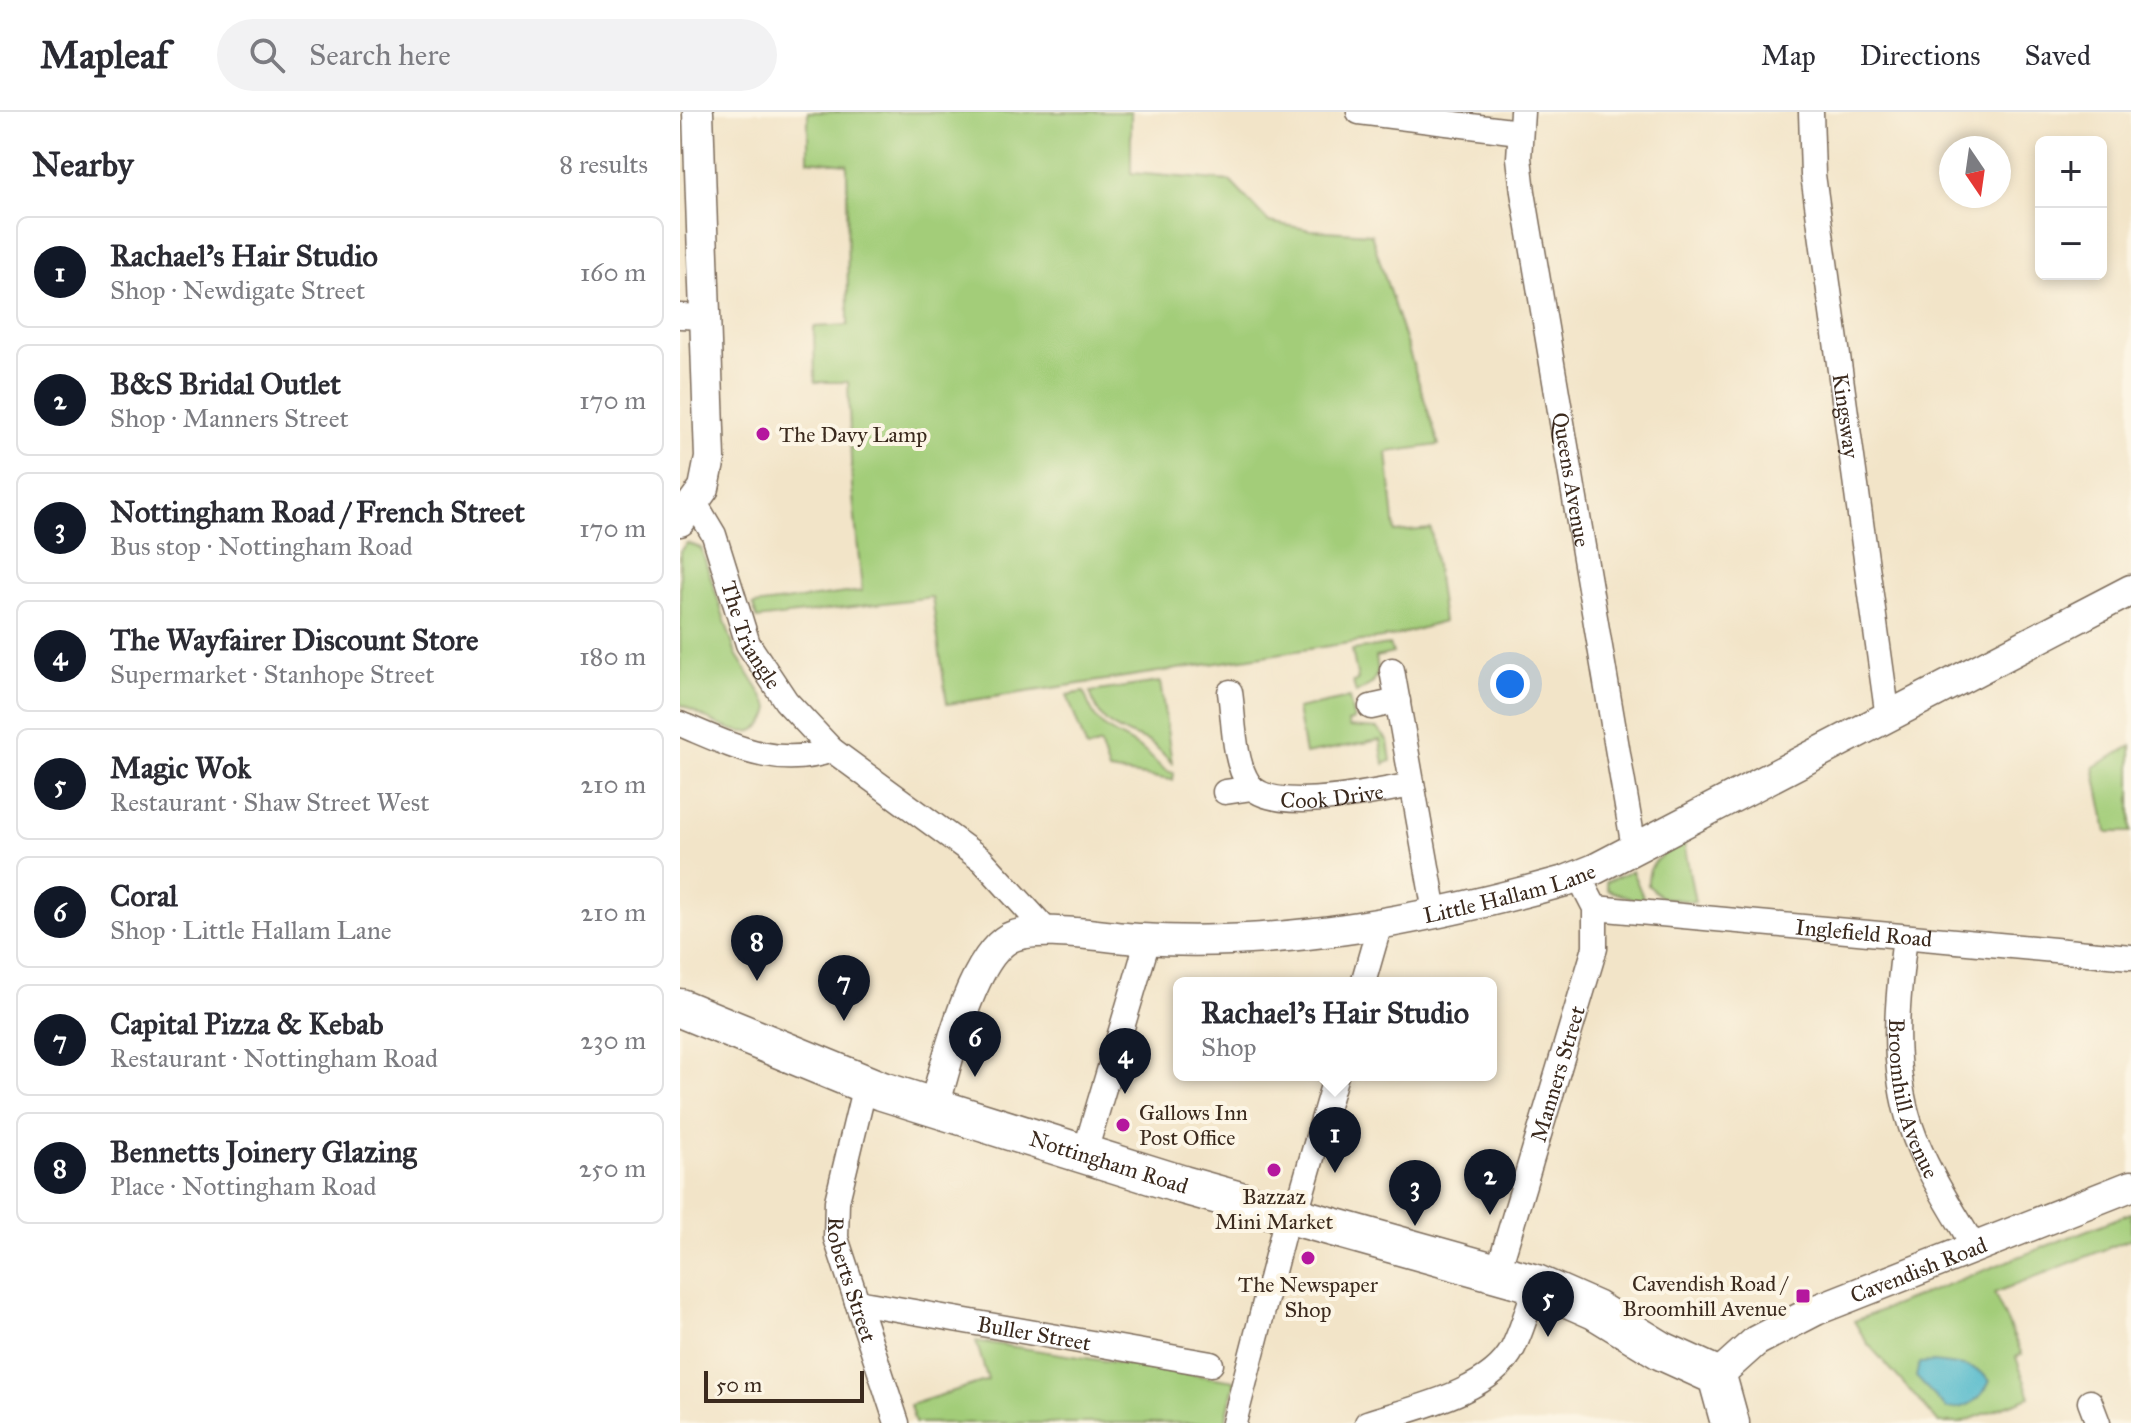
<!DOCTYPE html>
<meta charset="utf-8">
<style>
:root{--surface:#fff;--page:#f2f2f3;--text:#2b2b33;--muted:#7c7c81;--line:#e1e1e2;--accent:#111827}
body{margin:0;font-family:"IM FELL Great Primer",serif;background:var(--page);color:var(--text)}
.controls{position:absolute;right:24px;top:24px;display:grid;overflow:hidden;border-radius:12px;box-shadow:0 4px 12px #0003}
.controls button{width:72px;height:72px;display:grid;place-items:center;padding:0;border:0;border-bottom:2px solid var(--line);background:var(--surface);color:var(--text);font:40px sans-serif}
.compass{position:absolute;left:1259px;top:24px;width:72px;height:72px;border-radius:50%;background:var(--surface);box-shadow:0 4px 12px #0003;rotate:167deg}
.scale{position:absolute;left:24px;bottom:20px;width:160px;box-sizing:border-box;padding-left:8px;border:4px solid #3b2a1e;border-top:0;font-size:22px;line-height:28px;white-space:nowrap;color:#3b2a1e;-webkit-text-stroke:6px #fcf5e5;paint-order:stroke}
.you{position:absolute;left:830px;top:572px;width:28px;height:28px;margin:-20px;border:6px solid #fff;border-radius:50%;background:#1a73e8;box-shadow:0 0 0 12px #1a73e833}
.badge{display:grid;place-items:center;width:52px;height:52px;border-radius:50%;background:var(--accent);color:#fff;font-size:26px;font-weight:700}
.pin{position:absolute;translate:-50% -66px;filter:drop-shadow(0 2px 4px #0008)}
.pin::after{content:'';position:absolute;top:42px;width:28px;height:24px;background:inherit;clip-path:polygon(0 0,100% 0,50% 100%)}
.popup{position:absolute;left:493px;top:865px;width:324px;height:104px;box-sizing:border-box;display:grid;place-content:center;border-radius:12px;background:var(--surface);filter:drop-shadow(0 2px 6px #0005);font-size:26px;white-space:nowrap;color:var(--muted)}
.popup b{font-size:30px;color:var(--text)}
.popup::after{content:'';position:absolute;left:50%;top:100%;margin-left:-16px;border:16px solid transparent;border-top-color:var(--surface)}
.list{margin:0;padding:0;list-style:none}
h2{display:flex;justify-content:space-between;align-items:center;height:104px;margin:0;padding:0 32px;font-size:34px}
h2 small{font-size:26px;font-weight:400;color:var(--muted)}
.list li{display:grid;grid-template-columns:52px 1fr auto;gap:24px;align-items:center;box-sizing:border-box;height:112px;margin:0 16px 16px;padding:0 16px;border:2px solid var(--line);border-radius:12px}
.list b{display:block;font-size:30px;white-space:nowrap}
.list p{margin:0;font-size:26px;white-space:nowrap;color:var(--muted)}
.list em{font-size:26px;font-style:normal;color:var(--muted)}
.icon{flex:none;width:44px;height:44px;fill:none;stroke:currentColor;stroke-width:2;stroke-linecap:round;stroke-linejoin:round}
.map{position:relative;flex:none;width:1451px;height:1311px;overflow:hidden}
header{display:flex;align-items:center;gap:48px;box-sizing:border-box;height:112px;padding:0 40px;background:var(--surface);border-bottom:2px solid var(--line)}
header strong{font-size:38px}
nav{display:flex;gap:44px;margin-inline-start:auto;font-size:28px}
.search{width:560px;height:72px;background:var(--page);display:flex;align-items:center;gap:20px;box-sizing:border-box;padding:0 28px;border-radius:44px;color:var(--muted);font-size:30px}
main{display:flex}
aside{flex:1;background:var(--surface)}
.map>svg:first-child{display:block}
.green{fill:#a3cd79;stroke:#6f7c4c;stroke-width:2}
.water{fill:#4eb8cb;stroke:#447174;stroke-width:2}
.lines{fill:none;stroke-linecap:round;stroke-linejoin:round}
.minor-casing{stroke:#7b6b5a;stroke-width:27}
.tertiary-casing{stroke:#7b6b5a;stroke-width:33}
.primary-casing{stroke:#7b6b5a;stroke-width:41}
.minor{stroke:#fff;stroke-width:24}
.tertiary{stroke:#fff;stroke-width:30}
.primary{stroke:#fff;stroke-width:38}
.poi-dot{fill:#b5179e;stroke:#fcf5e5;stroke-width:3}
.labels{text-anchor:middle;stroke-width:8;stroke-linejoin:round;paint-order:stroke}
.street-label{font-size:22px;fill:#3b2a1e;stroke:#fcf5e5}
.poi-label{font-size:22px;fill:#3b2a1e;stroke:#fcf5e5;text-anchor:start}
</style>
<header>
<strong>Mapleaf</strong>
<div class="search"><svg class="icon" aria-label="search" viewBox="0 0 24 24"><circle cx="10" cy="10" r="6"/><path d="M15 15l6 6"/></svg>Search here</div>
<nav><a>Map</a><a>Directions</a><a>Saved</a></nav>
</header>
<main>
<aside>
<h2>Nearby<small>8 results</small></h2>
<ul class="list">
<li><span class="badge">1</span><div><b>Rachael's Hair Studio</b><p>Shop · Newdigate Street</p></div><em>160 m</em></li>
<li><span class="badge">2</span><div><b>B&amp;S Bridal Outlet</b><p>Shop · Manners Street</p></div><em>170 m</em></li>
<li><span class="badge">3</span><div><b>Nottingham Road / French Street</b><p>Bus stop · Nottingham Road</p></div><em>170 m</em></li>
<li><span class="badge">4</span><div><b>The Wayfairer Discount Store</b><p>Supermarket · Stanhope Street</p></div><em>180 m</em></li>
<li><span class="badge">5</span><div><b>Magic Wok</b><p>Restaurant · Shaw Street West</p></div><em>210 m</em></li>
<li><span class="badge">6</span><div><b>Coral</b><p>Shop · Little Hallam Lane</p></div><em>210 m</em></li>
<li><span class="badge">7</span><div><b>Capital Pizza &amp; Kebab</b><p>Restaurant · Nottingham Road</p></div><em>230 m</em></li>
<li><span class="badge">8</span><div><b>Bennetts Joinery Glazing</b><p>Place · Nottingham Road</p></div><em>250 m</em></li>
</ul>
</aside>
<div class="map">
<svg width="1451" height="1311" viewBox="0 0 1451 1311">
<rect width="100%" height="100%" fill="#fcf5e5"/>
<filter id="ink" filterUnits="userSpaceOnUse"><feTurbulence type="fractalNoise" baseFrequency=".0125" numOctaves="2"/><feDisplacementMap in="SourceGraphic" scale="16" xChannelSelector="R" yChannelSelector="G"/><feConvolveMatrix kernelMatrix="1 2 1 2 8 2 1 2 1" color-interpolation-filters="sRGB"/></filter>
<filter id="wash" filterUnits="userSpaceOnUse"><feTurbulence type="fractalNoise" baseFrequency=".006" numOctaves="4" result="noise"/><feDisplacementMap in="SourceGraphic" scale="32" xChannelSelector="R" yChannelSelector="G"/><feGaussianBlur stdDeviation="1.8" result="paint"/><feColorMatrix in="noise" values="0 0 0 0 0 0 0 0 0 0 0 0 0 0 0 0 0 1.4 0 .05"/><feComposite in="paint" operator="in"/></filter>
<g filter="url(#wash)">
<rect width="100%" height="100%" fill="#f2e4c8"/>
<g class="green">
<polygon points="128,0 451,0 451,61 550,69 589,110 631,118 691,122 759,333 707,340 715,420 751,417 763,510 715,524 267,592 252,485 77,507 73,493 182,479 172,375 168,270 135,270 134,215 168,213 167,52 128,48"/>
<path d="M 7,431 L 21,436 L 56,542 L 90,596 C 80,645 26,605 0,592 L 0,439 Z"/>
<polygon points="709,533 713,541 696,545 698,559 693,571 676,581 673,570 678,568 672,538"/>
<path d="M 480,570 L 492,651 C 484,643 476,633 467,629 C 435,616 422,617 410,580 Z"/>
<path d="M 404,580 C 420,627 433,615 465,640 C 476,648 480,659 494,661 L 493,668 L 429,659 L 420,632 L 407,637 L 387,583 Z"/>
<polygon points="669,586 674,608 668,610 669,615 698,617 708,629 711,649 704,652 700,628 625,642 617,597"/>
<polygon points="1451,634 1451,720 1427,720 1414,655"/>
<path d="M 1004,731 L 1015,790 L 981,785 L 968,773 C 966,749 985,741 1004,731 Z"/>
<polygon points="952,759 964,787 963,791 928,778 926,770"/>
<polygon points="1451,1101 1451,1127 1314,1181 1342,1242 1336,1245 1350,1285 1280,1311 1259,1311 1187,1231 1174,1209"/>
<polygon points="296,1229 555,1269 545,1311 235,1311 230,1293 308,1268"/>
</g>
<path class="water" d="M 1254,1250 C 1273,1253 1298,1252 1310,1269 C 1301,1288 1288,1297 1267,1297 L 1236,1265 L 1239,1251 Z"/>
</g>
<g filter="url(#ink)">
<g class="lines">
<g class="minor-casing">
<g id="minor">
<polyline points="679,0 839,20"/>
<path id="s1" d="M 842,0 L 839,46 L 843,80 L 954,736"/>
<path id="s2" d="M 1131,0 L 1133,63 L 1208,606"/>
<polyline points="0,204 26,205"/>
<path id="s3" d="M 15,391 L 34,423 L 68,532 L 106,589 L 152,638 L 302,748 L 369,821"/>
<polyline points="712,558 755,800"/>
<path id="s4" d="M 550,580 C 554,607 553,649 569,672 C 591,704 698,679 732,673"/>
<polyline points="691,595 718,589"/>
<path d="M 0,612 C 51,633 96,658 152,638"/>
<polyline points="545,680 572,676"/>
<path id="s5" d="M 915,796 L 1451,845"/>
<path id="s6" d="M 1225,825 C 1217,889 1210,952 1231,1015 C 1245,1057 1272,1097 1294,1135"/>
<polyline points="683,871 700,812"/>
<path id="s7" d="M 185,973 L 157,1089 L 156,1126 L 217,1311"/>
<polyline points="404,1043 468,828"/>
<polyline points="615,1104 656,963"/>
<path id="s8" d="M 818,1159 L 915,836 L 915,796 L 899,765"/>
<path id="s9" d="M 177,1190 L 531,1252"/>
<polyline points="1410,1290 1418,1311"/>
<polyline points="554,1311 608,1101"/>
<path d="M 687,1311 C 730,1297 811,1281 833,1236 C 843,1216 849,1193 856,1172"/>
</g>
</g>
<g class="tertiary-casing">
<g id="tertiary">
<polyline points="0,409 24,376 30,346 18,0"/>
<path id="s10" d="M 254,995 C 266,954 290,848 329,826 C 356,812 429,826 461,827 C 604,836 748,807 885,769 L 915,757 L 1451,478"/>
<path id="s11" d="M 1037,1264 L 1076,1229 L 1136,1198 L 1451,1074"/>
</g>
</g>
<g class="primary-casing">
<g id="primary">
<path id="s12" d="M 0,896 L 202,979 L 503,1073 L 856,1172 L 915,1198 L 982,1239 L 1037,1264 L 1050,1311"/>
</g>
</g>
<use href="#minor" class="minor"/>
<use href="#tertiary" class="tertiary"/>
<use href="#primary" class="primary"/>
</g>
</g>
<g class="poi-dot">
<circle cx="83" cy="322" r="8"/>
<circle cx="443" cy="1013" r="8"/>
<circle cx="594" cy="1058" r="8"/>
<circle cx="628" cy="1146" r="8"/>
<rect x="1115" y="1176" width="16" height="16" rx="4"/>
</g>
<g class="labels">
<g class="street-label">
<text dy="8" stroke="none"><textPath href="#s2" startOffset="306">Kingsway</textPath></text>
<text dy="8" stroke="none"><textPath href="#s1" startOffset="372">Queens Avenue</textPath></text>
<text dy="8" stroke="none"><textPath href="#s3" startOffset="144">The Triangle</textPath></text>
<text dy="8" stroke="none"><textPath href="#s4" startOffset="182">Cook Drive</textPath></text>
<text dy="8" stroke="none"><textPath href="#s10" startOffset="694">Little Hallam Lane</textPath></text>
<text dy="8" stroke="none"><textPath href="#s5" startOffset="270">Inglefield Road</textPath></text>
<text dy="8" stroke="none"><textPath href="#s8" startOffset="206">Manners Street</textPath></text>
<text dy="8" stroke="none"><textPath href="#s6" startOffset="164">Broomhill Avenue</textPath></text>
<text dy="8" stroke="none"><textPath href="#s12" startOffset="456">Nottingham Road</textPath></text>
<text dy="8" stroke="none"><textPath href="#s11" startOffset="230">Cavendish Road</textPath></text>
<text dy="8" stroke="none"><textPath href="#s7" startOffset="200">Roberts Street</textPath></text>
<text dy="8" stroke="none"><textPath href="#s9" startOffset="180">Buller Street</textPath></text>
</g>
<g class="poi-label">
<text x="99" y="330">The Davy Lamp</text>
<text x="459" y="1008">Gallows Inn<tspan x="459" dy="25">Post Office</tspan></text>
<text x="594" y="1092" text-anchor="middle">Bazzaz<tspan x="594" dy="25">Mini Market</tspan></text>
<text x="1107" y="1179" text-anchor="end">Cavendish Road /<tspan x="1107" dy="25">Broomhill Avenue</tspan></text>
<text x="628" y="1180" text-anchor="middle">The Newspaper<tspan x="628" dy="25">Shop</tspan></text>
</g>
</g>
</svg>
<div class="controls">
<button>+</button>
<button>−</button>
</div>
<svg class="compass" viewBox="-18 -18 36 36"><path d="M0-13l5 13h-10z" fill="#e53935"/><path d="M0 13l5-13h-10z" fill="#7c7c81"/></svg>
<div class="scale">50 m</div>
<div class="you"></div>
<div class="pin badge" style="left:655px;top:1061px">1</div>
<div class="popup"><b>Rachael's Hair Studio</b>Shop</div>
<div class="pin badge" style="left:810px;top:1103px">2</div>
<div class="pin badge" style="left:735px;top:1114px">3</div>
<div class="pin badge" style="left:445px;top:982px">4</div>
<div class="pin badge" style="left:868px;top:1225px">5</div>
<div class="pin badge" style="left:295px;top:965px">6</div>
<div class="pin badge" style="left:164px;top:909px">7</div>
<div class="pin badge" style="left:77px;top:869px">8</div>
</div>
</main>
